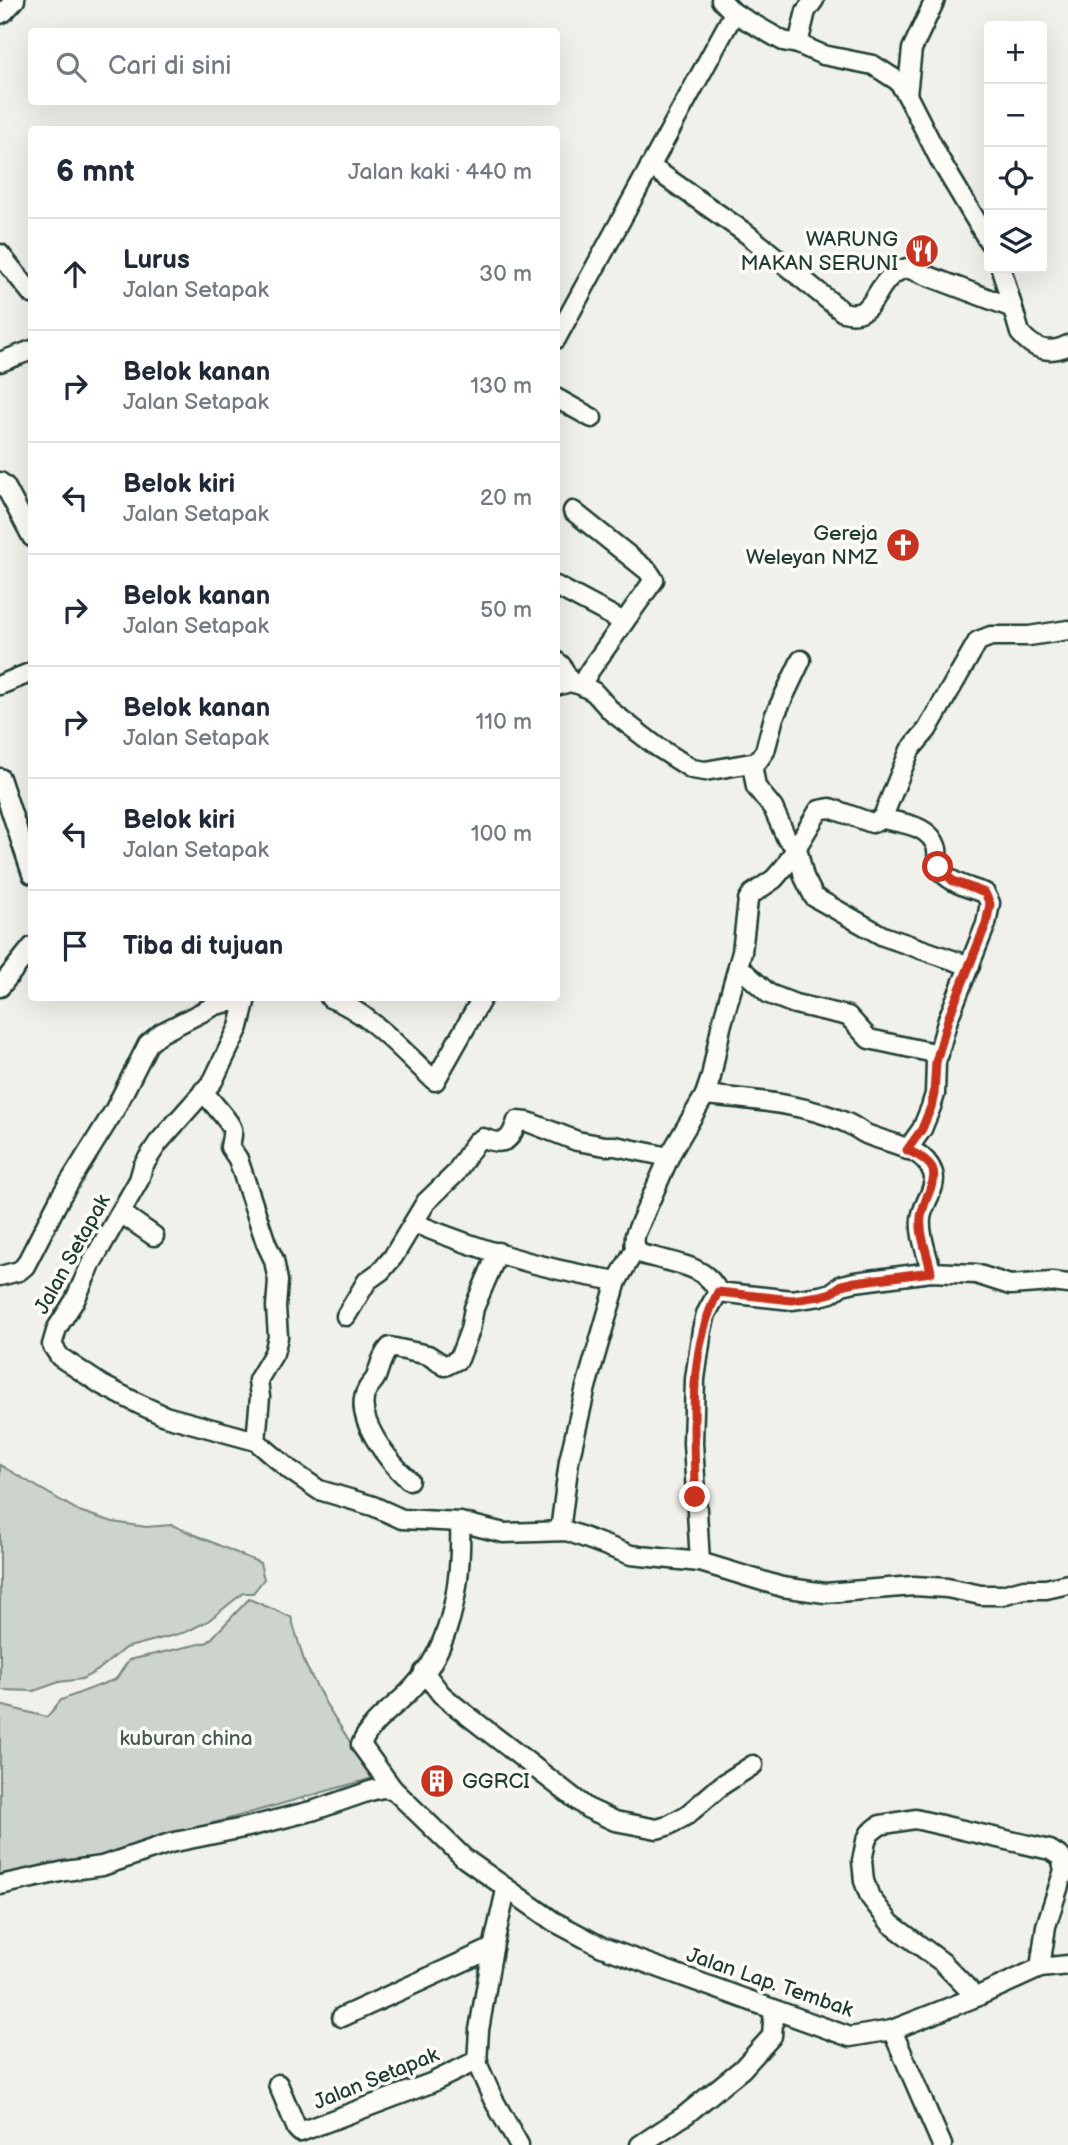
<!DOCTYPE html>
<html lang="id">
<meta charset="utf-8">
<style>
:root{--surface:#fff;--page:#f6f6f7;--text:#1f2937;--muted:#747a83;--line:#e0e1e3}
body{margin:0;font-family:"Balsamiq Sans",sans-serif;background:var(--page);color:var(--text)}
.controls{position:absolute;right:21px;top:21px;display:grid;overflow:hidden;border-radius:7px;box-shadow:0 7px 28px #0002}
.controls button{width:63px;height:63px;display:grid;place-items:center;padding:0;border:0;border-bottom:2px solid var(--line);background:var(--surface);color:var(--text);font:35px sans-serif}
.stop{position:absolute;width:21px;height:21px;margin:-16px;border:5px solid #c8321e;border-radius:50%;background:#fff}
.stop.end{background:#c8321e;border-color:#fff;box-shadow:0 2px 7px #0008}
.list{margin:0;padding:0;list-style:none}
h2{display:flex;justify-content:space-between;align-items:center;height:91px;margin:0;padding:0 28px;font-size:30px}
h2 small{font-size:23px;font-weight:400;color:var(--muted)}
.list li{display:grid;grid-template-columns:46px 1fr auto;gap:21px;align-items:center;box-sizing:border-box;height:112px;padding:0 28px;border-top:2px solid var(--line)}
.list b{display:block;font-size:26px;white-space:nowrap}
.list p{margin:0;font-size:23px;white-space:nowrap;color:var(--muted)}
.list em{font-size:23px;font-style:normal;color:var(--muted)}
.icon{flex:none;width:38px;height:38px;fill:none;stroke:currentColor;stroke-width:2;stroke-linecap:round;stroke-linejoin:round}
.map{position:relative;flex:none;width:1068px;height:2145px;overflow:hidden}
.search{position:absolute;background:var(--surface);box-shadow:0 7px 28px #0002;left:28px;top:28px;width:532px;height:77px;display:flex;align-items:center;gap:18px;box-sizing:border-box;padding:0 24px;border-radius:7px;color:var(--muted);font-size:26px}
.panel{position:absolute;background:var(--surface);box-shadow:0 7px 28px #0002;left:28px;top:126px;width:532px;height:875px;border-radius:7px}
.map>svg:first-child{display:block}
.green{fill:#cdd3cd;stroke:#768880;stroke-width:2}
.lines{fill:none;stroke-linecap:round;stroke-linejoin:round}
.minor-casing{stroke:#1f3d34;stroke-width:23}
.minor{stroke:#fdfcf7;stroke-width:18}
.route{stroke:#c8321e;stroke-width:9}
.labels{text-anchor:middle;stroke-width:7;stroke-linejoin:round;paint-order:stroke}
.poi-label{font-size:21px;fill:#1f3d34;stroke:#fdfcf7;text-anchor:end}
.street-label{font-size:21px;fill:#1f3d34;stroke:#fdfcf7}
.park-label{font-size:21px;fill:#425b53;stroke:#fdfcf7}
</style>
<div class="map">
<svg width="1068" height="2145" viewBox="0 0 1068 2145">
<rect width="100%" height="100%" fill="#f0f1eb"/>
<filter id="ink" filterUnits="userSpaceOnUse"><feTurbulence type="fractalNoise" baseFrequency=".0143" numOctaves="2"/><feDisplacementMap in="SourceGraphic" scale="14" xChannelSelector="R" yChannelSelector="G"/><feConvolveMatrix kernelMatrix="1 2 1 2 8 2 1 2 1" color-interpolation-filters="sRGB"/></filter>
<g filter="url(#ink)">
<g class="green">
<polygon points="0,1465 79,1511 113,1522 146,1527 172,1525 260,1563 264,1579 253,1593 243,1593 208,1621 186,1632 125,1648 97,1671 82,1679 59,1682 34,1691 0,1690"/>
<polygon points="249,1599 291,1617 305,1664 326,1704 373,1778 189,1830 104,1857 0,1876 0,1705 47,1717 61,1700 116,1679 129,1660 208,1642"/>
</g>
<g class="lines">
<g class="minor-casing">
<g id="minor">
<polyline points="721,0 734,13 783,41 798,44 823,55 873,65 898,81 907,95 940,160 989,242"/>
<polyline points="0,14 4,12 15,0"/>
<polyline points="798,44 806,11 814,0"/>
<polyline points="907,95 912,49 935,0"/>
<path d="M 650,166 L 747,234 L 843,312 C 880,322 871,277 907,268 L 1013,308"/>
<polyline points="0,254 32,294"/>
<path d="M 1001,268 L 1020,333 C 1033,349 1049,355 1068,345"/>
<polyline points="556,339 734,13"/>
<polyline points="0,362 32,350"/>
<polyline points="556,398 592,418"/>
<polyline points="0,482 5,486 32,537"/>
<polyline points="573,511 648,571 654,580 590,670 581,685"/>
<polyline points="556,586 624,622"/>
<path d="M 1068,630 L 1029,636 L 991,636 L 978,641 L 927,730 L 910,750 L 882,819 L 872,823 L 830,808 L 819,810 L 786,865 L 774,879 L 752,894 L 748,900 L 742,952 L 721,1027 L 711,1077 L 705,1095 L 671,1153 L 635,1235 C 635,1241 633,1247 637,1251 C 641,1255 648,1256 653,1257 C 677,1264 707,1266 718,1292 L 792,1300 L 820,1296 L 831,1293 L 842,1285 L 855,1282 L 931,1272 L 976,1274 L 1010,1285 L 1052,1282 L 1068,1284"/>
<polyline points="556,661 561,665 570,682"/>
<polyline points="0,685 32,672"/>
<polyline points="556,686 570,682 581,685 594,692 612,712 656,746 692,769 705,771 757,762 765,751 774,717 801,660"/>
<polyline points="752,764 756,787 773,808 786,837 797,848 804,877 814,897 883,936 970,966"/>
<polyline points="0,778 32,874"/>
<path d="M 882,819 C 902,823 931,825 937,849 C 938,857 936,864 941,871 C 952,884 970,888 985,893 L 990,903 L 986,924 L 948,1019 L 936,1062 L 935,1094 L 931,1107 L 922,1129 L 907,1150"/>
<polyline points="738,966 769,994 795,1004 848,1016 869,1039 939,1054"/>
<polyline points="0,987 32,947"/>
<path d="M 330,998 C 371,1013 404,1053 435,1081 L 482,998"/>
<path d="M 203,1091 C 208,1098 232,1124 232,1129 C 233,1134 231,1141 230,1147 L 238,1159 L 266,1243 L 274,1260 L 278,1281 L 276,1307 L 278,1337 L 274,1353 L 258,1380 L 260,1397 L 256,1441"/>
<path d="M 705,1095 C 753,1100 803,1103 847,1123 C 854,1126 860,1131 866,1134 C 888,1144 924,1146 933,1173 C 938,1188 922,1204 921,1219 C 919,1236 928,1255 931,1272"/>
<polyline points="121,1213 154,1236"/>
<path d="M 414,1223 C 479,1250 546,1270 617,1281"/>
<polyline points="0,1276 19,1271 25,1266 61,1196 114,1111 148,1044 161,1033 216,1005 246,998 239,1027 213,1081 158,1143 143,1166 139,1180 91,1264 75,1300 57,1328 52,1345 60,1357 102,1385 139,1404 165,1416 256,1441 290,1470 319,1490 373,1506 402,1519 460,1522 504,1533 567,1531 631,1555 700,1562 782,1587 825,1593 914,1586 947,1588 981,1595 1002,1595 1024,1589 1046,1589 1068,1584"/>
<path d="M 346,1316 L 367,1281 L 381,1271 L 393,1257 L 426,1202 L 455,1174 L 476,1142 L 483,1138 C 504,1146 510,1142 517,1121 L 528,1122 L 577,1141 L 605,1146 L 615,1146 L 669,1157"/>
<path d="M 409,1480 C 390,1463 352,1417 367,1390 C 369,1385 374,1382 376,1377 C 380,1366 382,1355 390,1347 L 428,1355 L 445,1366 L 459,1359 L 470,1330 L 474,1308 L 498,1252"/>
<path d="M 460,1522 C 462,1582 453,1649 408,1693 C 390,1711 371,1721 361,1745 L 393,1789 L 464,1858 L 553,1921 L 602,1947 L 850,2037 L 892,2030 L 976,1997 L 1040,1968 L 1068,1965"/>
<polyline points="560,1531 569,1461 586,1387 617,1281 636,1248"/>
<polyline points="700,1562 693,1443 695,1379 702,1330 706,1314 718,1292"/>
<polyline points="424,1672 441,1694 454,1705 587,1808 615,1821 657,1829 667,1826 687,1815 722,1785 753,1765"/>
<polyline points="0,1885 65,1871 102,1866 170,1843 248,1827 315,1810 370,1791 382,1788 393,1789"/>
<polyline points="506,1890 493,1948 479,2030 477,2063 493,2099 519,2145"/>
<polyline points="976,1997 942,1962 891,1924 870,1897 864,1881 862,1861 866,1841 870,1833 880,1825 915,1819 1050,1850 1061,1857 1064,1870 1046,1926 1040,1968"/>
<polyline points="342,2017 493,1948"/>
<polyline points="892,2030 942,2145"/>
<polyline points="278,2084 297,2129 300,2132 431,2083 478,2060"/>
<polyline points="640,2145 684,2116 742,2069 772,2036 774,2009"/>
</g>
</g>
<use href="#minor" class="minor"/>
</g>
</g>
<g class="lines" filter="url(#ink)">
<path class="route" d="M 695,1497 C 695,1428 686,1355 718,1292 L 792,1300 L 820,1296 L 831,1293 L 842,1285 L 855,1282 L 931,1272 C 928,1255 919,1235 921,1217 C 927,1183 953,1170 907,1150 L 922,1129 L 931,1107 L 934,1094 L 936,1062 L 948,1019 L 986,924 L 990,904 L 985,893 L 953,881 L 938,867"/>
</g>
<defs>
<g id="restaurant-disc" transform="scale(1.75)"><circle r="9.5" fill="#c8321e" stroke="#fdfcf7"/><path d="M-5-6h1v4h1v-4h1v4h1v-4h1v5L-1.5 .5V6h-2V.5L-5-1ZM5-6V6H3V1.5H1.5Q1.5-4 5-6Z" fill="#fff"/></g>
<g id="church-disc" transform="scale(1.75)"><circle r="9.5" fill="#c8321e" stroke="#fdfcf7"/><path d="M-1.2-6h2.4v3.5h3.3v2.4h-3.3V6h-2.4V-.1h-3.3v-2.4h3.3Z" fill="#fff"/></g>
<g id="building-disc" transform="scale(1.75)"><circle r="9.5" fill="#c8321e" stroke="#fdfcf7"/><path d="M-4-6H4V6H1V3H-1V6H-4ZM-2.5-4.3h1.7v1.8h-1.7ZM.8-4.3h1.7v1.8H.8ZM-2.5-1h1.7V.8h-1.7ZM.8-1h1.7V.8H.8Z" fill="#fff"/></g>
</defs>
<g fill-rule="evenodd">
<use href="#restaurant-disc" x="922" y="251"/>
<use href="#church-disc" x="903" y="545"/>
<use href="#building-disc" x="437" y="1781"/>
</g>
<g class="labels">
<g class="poi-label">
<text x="898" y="246">WARUNG<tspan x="898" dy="24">MAKAN SERUNI</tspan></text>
<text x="878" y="540">Gereja<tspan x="878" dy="24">Weleyan NMZ</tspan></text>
<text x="462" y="1788" text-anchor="start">GGRCI</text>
</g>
<g class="street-label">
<text transform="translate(72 1254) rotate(-61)" y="7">Jalan Setapak</text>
<text transform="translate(770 1982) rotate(19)" y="7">Jalan Lap. Tembak</text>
<text transform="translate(376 2078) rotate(-22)" y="7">Jalan Setapak</text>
</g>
<g class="park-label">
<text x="186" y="1745">kuburan china</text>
</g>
</g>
</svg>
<div class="controls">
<button>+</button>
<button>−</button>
<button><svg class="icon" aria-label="locate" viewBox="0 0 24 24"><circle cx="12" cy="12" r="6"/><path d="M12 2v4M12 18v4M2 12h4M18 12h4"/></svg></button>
<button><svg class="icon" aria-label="layers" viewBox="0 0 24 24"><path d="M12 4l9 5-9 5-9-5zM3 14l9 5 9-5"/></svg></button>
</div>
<div class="stop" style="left:938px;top:867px"></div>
<div class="stop end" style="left:695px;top:1497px"></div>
<div class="search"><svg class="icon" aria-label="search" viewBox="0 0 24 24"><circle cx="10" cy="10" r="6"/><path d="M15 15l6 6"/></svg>Cari di sini</div>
<section class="panel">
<h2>6 mnt<small>Jalan kaki · 440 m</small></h2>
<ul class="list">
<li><svg class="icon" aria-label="ahead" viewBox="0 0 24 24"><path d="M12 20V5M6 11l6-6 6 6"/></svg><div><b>Lurus</b><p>Jalan Setapak</p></div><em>30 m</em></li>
<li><svg class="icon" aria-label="right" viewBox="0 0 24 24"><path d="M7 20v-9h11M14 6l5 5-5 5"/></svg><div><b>Belok kanan</b><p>Jalan Setapak</p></div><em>130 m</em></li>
<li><svg class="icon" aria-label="left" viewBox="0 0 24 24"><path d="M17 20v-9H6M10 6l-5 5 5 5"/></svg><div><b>Belok kiri</b><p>Jalan Setapak</p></div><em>20 m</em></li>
<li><svg class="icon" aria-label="right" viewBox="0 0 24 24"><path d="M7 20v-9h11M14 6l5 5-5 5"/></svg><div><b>Belok kanan</b><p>Jalan Setapak</p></div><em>50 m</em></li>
<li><svg class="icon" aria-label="right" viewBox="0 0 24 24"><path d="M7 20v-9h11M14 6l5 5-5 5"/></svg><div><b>Belok kanan</b><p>Jalan Setapak</p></div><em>110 m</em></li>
<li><svg class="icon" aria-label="left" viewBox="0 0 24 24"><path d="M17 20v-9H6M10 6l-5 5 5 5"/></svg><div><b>Belok kiri</b><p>Jalan Setapak</p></div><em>100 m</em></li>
<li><svg class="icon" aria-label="arrive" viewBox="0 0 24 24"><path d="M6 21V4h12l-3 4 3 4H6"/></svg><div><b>Tiba di tujuan</b></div></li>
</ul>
</section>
</div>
